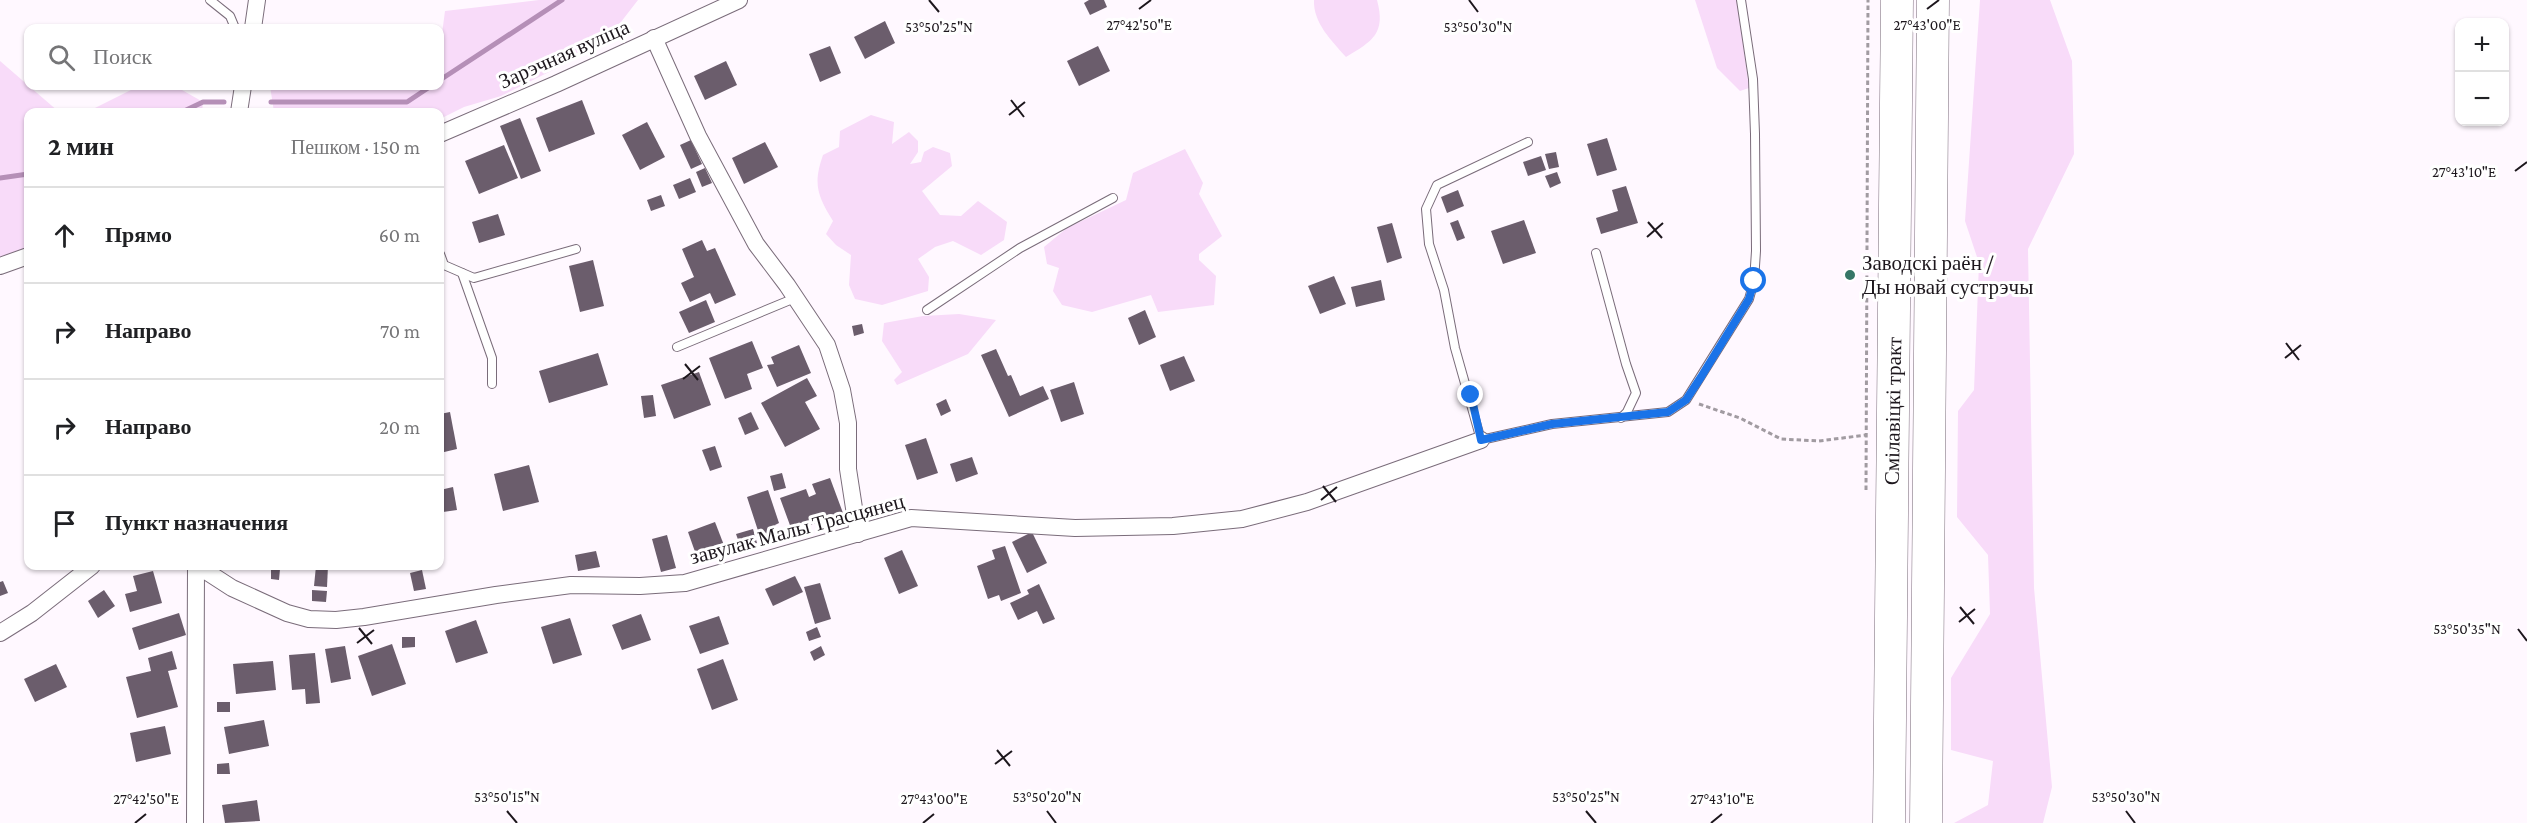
<!DOCTYPE html>
<html lang="ru">
<meta charset="utf-8">
<style>
:root{--surface:#fff;--page:#f2f2f2;--text:#202124;--muted:#757577;--line:#e0e0e0}
body{margin:0;font-family:"Crimson Pro",serif;background:var(--page);color:var(--text)}
.controls{position:absolute;right:18px;top:18px;display:grid;overflow:hidden;border-radius:12px;box-shadow:0 2px 4px #0004}
.controls button{width:54px;height:54px;display:grid;place-items:center;padding:0;border:0;border-bottom:2px solid var(--line);background:var(--surface);color:var(--text);font:30px sans-serif}
.stop{position:absolute;width:18px;height:18px;margin:-14px;border:4px solid #1a73e8;border-radius:50%;background:#fff}
.stop.end{background:#1a73e8;border-color:#fff;box-shadow:0 2px 6px #0008}
.list{margin:0;padding:0;list-style:none}
h2{display:flex;justify-content:space-between;align-items:center;height:78px;margin:0;padding:0 24px;font-size:26px}
h2 small{font-size:20px;font-weight:400;color:var(--muted)}
.list li{display:grid;grid-template-columns:39px 1fr auto;gap:18px;align-items:center;box-sizing:border-box;height:96px;padding:0 24px;border-top:2px solid var(--line)}
.list b{display:block;font-size:22px;white-space:nowrap}
.list em{font-size:20px;font-style:normal;color:var(--muted)}
.icon{flex:none;width:33px;height:33px;fill:none;stroke:currentColor;stroke-width:2;stroke-linecap:round;stroke-linejoin:round}
.map{position:relative;flex:none;width:2527px;height:823px;overflow:hidden}
.search{position:absolute;background:var(--surface);box-shadow:0 2px 4px #0004;left:24px;top:24px;width:420px;height:66px;display:flex;align-items:center;gap:15px;box-sizing:border-box;padding:0 21px;border-radius:12px;color:var(--muted);font-size:22px}
.panel{position:absolute;background:var(--surface);box-shadow:0 2px 4px #0004;left:24px;top:108px;width:420px;height:462px;border-radius:12px}
.map>svg:first-child{display:block}
.green{fill:#f8dbf9}
.lines{fill:none;stroke-linecap:round;stroke-linejoin:round}
.stream{stroke:#b58fb7;stroke-width:5}
.building{fill:#6b5d6c}
.lane-casing{stroke:#7a6c7a;stroke-width:10}
.street-casing{stroke:#7a6c7a;stroke-width:18}
.highway-casing{stroke:#7a6c7a;stroke-width:33}
.path{stroke:#a19ba1;stroke-width:3;stroke-dasharray:4.5 3;stroke-linecap:butt}
.lane{stroke:#fff;stroke-width:8}
.street{stroke:#fff;stroke-width:16}
.highway{stroke:#fff;stroke-width:32}
.route{stroke:#1a73e8;stroke-width:8}
.ticks{fill:none;stroke:#1d171d;stroke-width:2}
.poi-dot{fill:#367767;stroke:#fff;stroke-width:2}
.labels{text-anchor:middle;stroke-width:6;stroke-linejoin:round;paint-order:stroke}
.street-label{font-size:21px;fill:#1d171d;stroke:#fff}
.poi-label{font-size:21px;fill:#1d171d;stroke:#fff;text-anchor:start}
.ticks-label{font-size:15px;text-anchor:middle;fill:#1d171d;stroke:#fff;stroke-width:6;stroke-linejoin:round;paint-order:stroke}
</style>
<div class="map">
<svg width="2527" height="823" viewBox="0 0 2527 823">
<rect width="100%" height="100%" fill="#fff8ff"/>
<g class="green">
<polygon points="539,0 638,0 614,31 583,55 501,96 464,107 440,119 440,112 274,112 270,86 314,86 316,88 324,86 440,86 440,49 445,11"/>
<path d="M 1314,0 L 1377,0 C 1386,33 1373,41 1346,57 C 1332,41 1313,23 1314,0 Z"/>
<polygon points="1695,0 1737,0 1749,88 1740,91 1717,68"/>
<polygon points="1980,0 2050,0 2072,61 2074,154 2028,249 2034,588 2052,787 2043,823 1954,823 1988,805 1993,761 1951,750 1951,678 1990,614 1988,555 1957,517 1958,411 1974,390 1979,263 1965,221"/>
<polygon points="0,61 59,112 28,112 28,247 0,257"/>
<polygon points="139,86 175,86 203,102 202,112 87,112"/>
<path d="M 871,115 L 894,122 L 892,144 L 909,132 L 918,141 L 918,152 L 910,164 L 921,162 L 924,152 L 933,147 L 950,153 L 952,166 L 922,191 L 940,215 L 961,216 L 978,201 L 1007,222 L 1004,240 L 981,255 L 953,241 L 935,247 L 918,259 L 929,277 L 928,291 L 882,305 L 855,299 L 849,285 L 851,255 L 836,245 L 826,234 L 833,221 C 817,195 813,184 823,155 L 839,147 L 840,131 Z"/>
<polygon points="1185,149 1203,183 1199,194 1222,236 1199,254 1199,260 1216,276 1214,305 1158,312 1151,295 1092,312 1062,305 1053,291 1059,268 1047,264 1044,247 1067,228 1126,200 1133,173"/>
<polygon points="959,314 996,320 968,354 897,385 894,380 902,372 882,341 884,323 923,316"/>
</g>
<g class="lines">
<g class="stream">
<polyline points="440,80 562,0"/>
<polyline points="271,102 407,102 431,86"/>
<polyline points="182,112 203,102 224,102"/>
<polyline points="0,178 28,174"/>
</g>
</g>
<g class="building">
<polygon points="1089,0 1104,0 1107,7 1090,15 1084,3"/>
<polygon points="885,21 895,43 865,59 854,37"/>
<polygon points="830,46 841,73 820,82 809,54"/>
<polygon points="1098,46 1110,71 1079,86 1067,61"/>
<polygon points="726,61 737,85 705,100 694,76"/>
<polygon points="582,100 595,134 549,152 536,118"/>
<polygon points="520,118 541,171 521,179 500,126"/>
<polygon points="647,122 665,157 640,170 622,135"/>
<polygon points="1607,138 1617,170 1597,176 1587,144"/>
<polygon points="691,140 702,164 691,169 680,145"/>
<polygon points="765,142 778,167 744,184 732,158"/>
<polygon points="504,145 518,178 479,194 465,161"/>
<polygon points="1556,152 1559,167 1549,169 1545,154"/>
<polygon points="1541,156 1546,170 1528,176 1523,162"/>
<polygon points="705,168 712,183 702,187 696,172"/>
<polygon points="1557,172 1561,183 1550,188 1545,176"/>
<polygon points="690,178 696,192 679,199 673,185"/>
<polygon points="1626,186 1638,223 1601,234 1596,218 1618,211 1612,190"/>
<polygon points="1458,190 1464,206 1447,213 1441,197"/>
<polygon points="661,195 665,206 651,211 647,200"/>
<polygon points="498,214 505,235 479,243 472,222"/>
<polygon points="1458,220 1465,238 1457,241 1450,223"/>
<polygon points="1524,220 1536,253 1503,264 1491,231"/>
<polygon points="1392,223 1402,258 1387,263 1377,227"/>
<polygon points="702,240 707,251 715,248 736,295 715,304 710,293 690,302 681,283 694,277 682,249"/>
<polygon points="593,260 604,306 580,312 569,266"/>
<polygon points="1334,276 1346,304 1320,314 1308,286"/>
<polygon points="1381,280 1385,300 1356,307 1351,287"/>
<polygon points="706,300 715,322 689,333 679,312"/>
<polygon points="1145,310 1156,337 1139,345 1128,318"/>
<polygon points="862,324 864,333 854,336 852,326"/>
<polygon points="752,341 763,368 747,374 752,389 725,399 709,358"/>
<polygon points="799,345 811,373 777,387 767,365 774,364 771,357"/>
<polygon points="996,349 1008,376 1011,375 1020,396 1043,386 1049,399 1009,417 981,355"/>
<polygon points="598,353 608,385 549,403 539,371"/>
<polygon points="1184,356 1195,381 1170,391 1160,365"/>
<polygon points="699,372 711,405 674,419 661,385"/>
<polygon points="807,378 817,396 805,402 820,429 785,447 761,403"/>
<polygon points="1074,382 1084,414 1061,422 1050,390"/>
<polygon points="653,395 656,416 644,418 641,396"/>
<polygon points="946,399 951,411 941,416 936,404"/>
<polygon points="450,412 457,449 440,453 440,414"/>
<polygon points="751,412 759,429 745,435 738,418"/>
<polygon points="926,438 938,473 917,480 905,445"/>
<polygon points="715,446 722,467 710,471 702,450"/>
<polygon points="972,457 978,474 956,482 950,464"/>
<polygon points="529,465 539,502 503,511 494,474"/>
<polygon points="782,473 786,488 774,491 770,476"/>
<polygon points="830,478 843,513 810,525 809,521 791,528 780,498 806,489 809,497 816,494 812,484"/>
<polygon points="453,487 457,510 443,512 440,490"/>
<polygon points="768,490 779,523 775,525 780,541 763,546 747,497"/>
<polygon points="715,522 727,553 699,563 688,532"/>
<polygon points="753,529 757,543 741,548 736,534"/>
<polygon points="1032,532 1047,563 1027,573 1012,542"/>
<polygon points="667,535 676,568 661,572 652,539"/>
<polygon points="1005,546 1021,593 1001,601 999,595 988,599 977,566 995,559 992,550"/>
<polygon points="902,550 918,586 899,594 884,558"/>
<polygon points="596,551 600,567 578,571 575,555"/>
<polygon points="316,566 328,566 327,587 314,586"/>
<polygon points="271,569 280,569 279,580 271,579"/>
<polygon points="422,570 426,589 414,591 410,573"/>
<polygon points="153,571 162,603 130,612 125,594 137,591 133,576"/>
<polygon points="795,576 803,592 773,606 765,589"/>
<polygon points="3,581 8,593 0,596 0,582"/>
<polygon points="820,583 831,619 815,624 804,587"/>
<polygon points="1039,584 1055,619 1043,624 1037,611 1018,620 1010,603 1029,594 1027,590"/>
<polygon points="104,590 115,606 98,618 88,601"/>
<polygon points="312,590 327,591 326,602 312,601"/>
<polygon points="179,613 186,635 139,650 132,628"/>
<polygon points="641,614 651,640 622,650 612,625"/>
<polygon points="719,616 729,644 700,654 689,626"/>
<polygon points="570,618 582,655 553,664 541,627"/>
<polygon points="476,620 488,653 456,663 445,631"/>
<polygon points="817,627 821,637 809,641 806,632"/>
<polygon points="402,637 415,637 415,647 402,648"/>
<polygon points="392,644 406,684 372,696 358,656"/>
<polygon points="345,646 351,679 331,683 325,649"/>
<polygon points="821,646 825,655 814,661 810,652"/>
<polygon points="172,651 177,669 168,671 178,707 137,718 126,677 151,671 148,658"/>
<polygon points="315,653 320,703 306,704 305,689 292,690 289,655"/>
<polygon points="723,659 738,700 712,710 697,669"/>
<polygon points="273,661 276,690 236,694 233,664"/>
<polygon points="56,664 67,687 35,702 24,679"/>
<rect x="217" y="702" width="13" height="10"/>
<polygon points="264,720 269,746 229,754 224,727"/>
<polygon points="165,726 171,754 136,762 130,733"/>
<polygon points="229,763 230,774 217,774 217,764"/>
<polygon points="257,800 260,821 225,823 222,805"/>
</g>
<g class="lines">
<g class="lane-casing">
<g id="lane">
<polyline points="210,0 230,16 235,28"/>
<polyline points="1528,142 1437,185 1426,209 1429,244 1444,290 1455,348 1481,440 1552,424 1668,412 1686,400 1749,299 1754,281 1756,251 1755,134 1753,79 1741,0"/>
<polyline points="1596,253 1626,364 1636,393 1627,412 1621,418"/>
<polyline points="440,254 444,265 474,278 576,249"/>
<polyline points="462,273 492,358 492,384"/>
<polyline points="927,310 1020,248 1113,198"/>
<polyline points="677,347 795,298"/>
</g>
</g>
<g class="street-casing">
<g id="street">
<polyline points="253,28 257,0"/>
<polyline points="654,38 698,136 756,244 787,285 827,345 842,390 848,423 848,469 858,534"/>
<polyline points="239,112 243,86"/>
<polyline points="440,134 556,84 739,0"/>
<polyline points="0,266 28,256"/>
<polyline points="198,566 232,588 287,613 309,619 336,620 364,617 496,595 571,585 640,586 685,583 911,518 1075,528 1173,526 1242,519 1307,502 1481,440"/>
<polyline points="0,633 32,613 92,566"/>
<polyline points="195,823 196,566"/>
</g>
</g>
<g class="highway-casing">
<g id="highway">
<polyline points="1889,823 1897,0"/>
<polyline points="1926,823 1933,0"/>
</g>
</g>
<g class="path">
<polyline points="1699,404 1740,418 1781,439 1819,441 1866,435"/>
<polyline points="1866,490 1868,0"/>
</g>
<use href="#lane" class="lane"/>
<use href="#street" class="street"/>
<use href="#highway" class="highway"/>
</g>
<g class="lines">
<polyline class="route" points="1471,395 1481,440 1552,424 1668,412 1686,400 1701,377 1749,299 1754,281"/>
</g>
<path class="ticks" d="M 929,0 L 939,12M 1469,0 L 1478,12M 1139,9 L 1151,0M 1927,9 L 1939,0M 1011,100 L 1024,117M 1009,115 L 1025,102M 2515,171 L 2527,162M 1648,222 L 1662,238M 1647,237 L 1663,223M 2286,343 L 2299,360M 2285,358 L 2301,345M 685,364 L 698,380M 683,379 L 700,366M 1323,486 L 1336,502M 1321,500 L 1337,487M 1960,607 L 1974,624M 1959,622 L 1975,609M 359,628 L 372,644M 2518,629 L 2527,641M 357,643 L 374,630M 997,750 L 1010,766M 995,764 L 1012,751M 507,811 L 517,823M 1047,811 L 1056,823M 1586,811 L 1596,823M 2126,811 L 2135,823M 135,823 L 146,814M 923,823 L 934,814M 1711,823 L 1722,814"/>
<circle class="poi-dot" cx="1850" cy="275" r="6"/>
<g class="labels">
<g class="street-label">
<text transform="translate(564 54) rotate(-24)" y="7">Зарэчная вуліца</text>
<text transform="translate(1893 411) rotate(-89)" y="7">Смілавіцкі тракт</text>
<text transform="translate(797 529) rotate(-15)" y="7">завулак Малы Трасцянец</text>
</g>
<g class="poi-label">
<text x="1862" y="270">Заводскі раён /<tspan x="1862" dy="24">Ды новай сустрэчы</tspan></text>
</g>
</g>
<g class="ticks-label">
<text x="1139" y="30">27°42'50"E</text>
<text x="1927" y="30">27°43'00"E</text>
<text x="939" y="32">53°50'25"N</text>
<text x="1478" y="32">53°50'30"N</text>
<text x="2464" y="177">27°43'10"E</text>
<text x="2467" y="634">53°50'35"N</text>
<text x="507" y="802">53°50'15"N</text>
<text x="1047" y="802">53°50'20"N</text>
<text x="1586" y="802">53°50'25"N</text>
<text x="2126" y="802">53°50'30"N</text>
<text x="146" y="804">27°42'50"E</text>
<text x="934" y="804">27°43'00"E</text>
<text x="1722" y="804">27°43'10"E</text>
</g>
</svg>
<div class="controls">
<button>+</button>
<button>−</button>
</div>
<div class="stop" style="left:1754px;top:281px"></div>
<div class="stop end" style="left:1471px;top:395px"></div>
<div class="search"><svg class="icon" aria-label="search" viewBox="0 0 24 24"><circle cx="10" cy="10" r="6"/><path d="M15 15l6 6"/></svg>Поиск</div>
<section class="panel">
<h2>2 мин<small>Пешком · 150 m</small></h2>
<ul class="list">
<li><svg class="icon" aria-label="ahead" viewBox="0 0 24 24"><path d="M12 20V5M6 11l6-6 6 6"/></svg><div><b>Прямо</b></div><em>60 m</em></li>
<li><svg class="icon" aria-label="right" viewBox="0 0 24 24"><path d="M7 20v-9h11M14 6l5 5-5 5"/></svg><div><b>Направо</b></div><em>70 m</em></li>
<li><svg class="icon" aria-label="right" viewBox="0 0 24 24"><path d="M7 20v-9h11M14 6l5 5-5 5"/></svg><div><b>Направо</b></div><em>20 m</em></li>
<li><svg class="icon" aria-label="arrive" viewBox="0 0 24 24"><path d="M6 21V4h12l-3 4 3 4H6"/></svg><div><b>Пункт назначения</b></div></li>
</ul>
</section>
</div>
